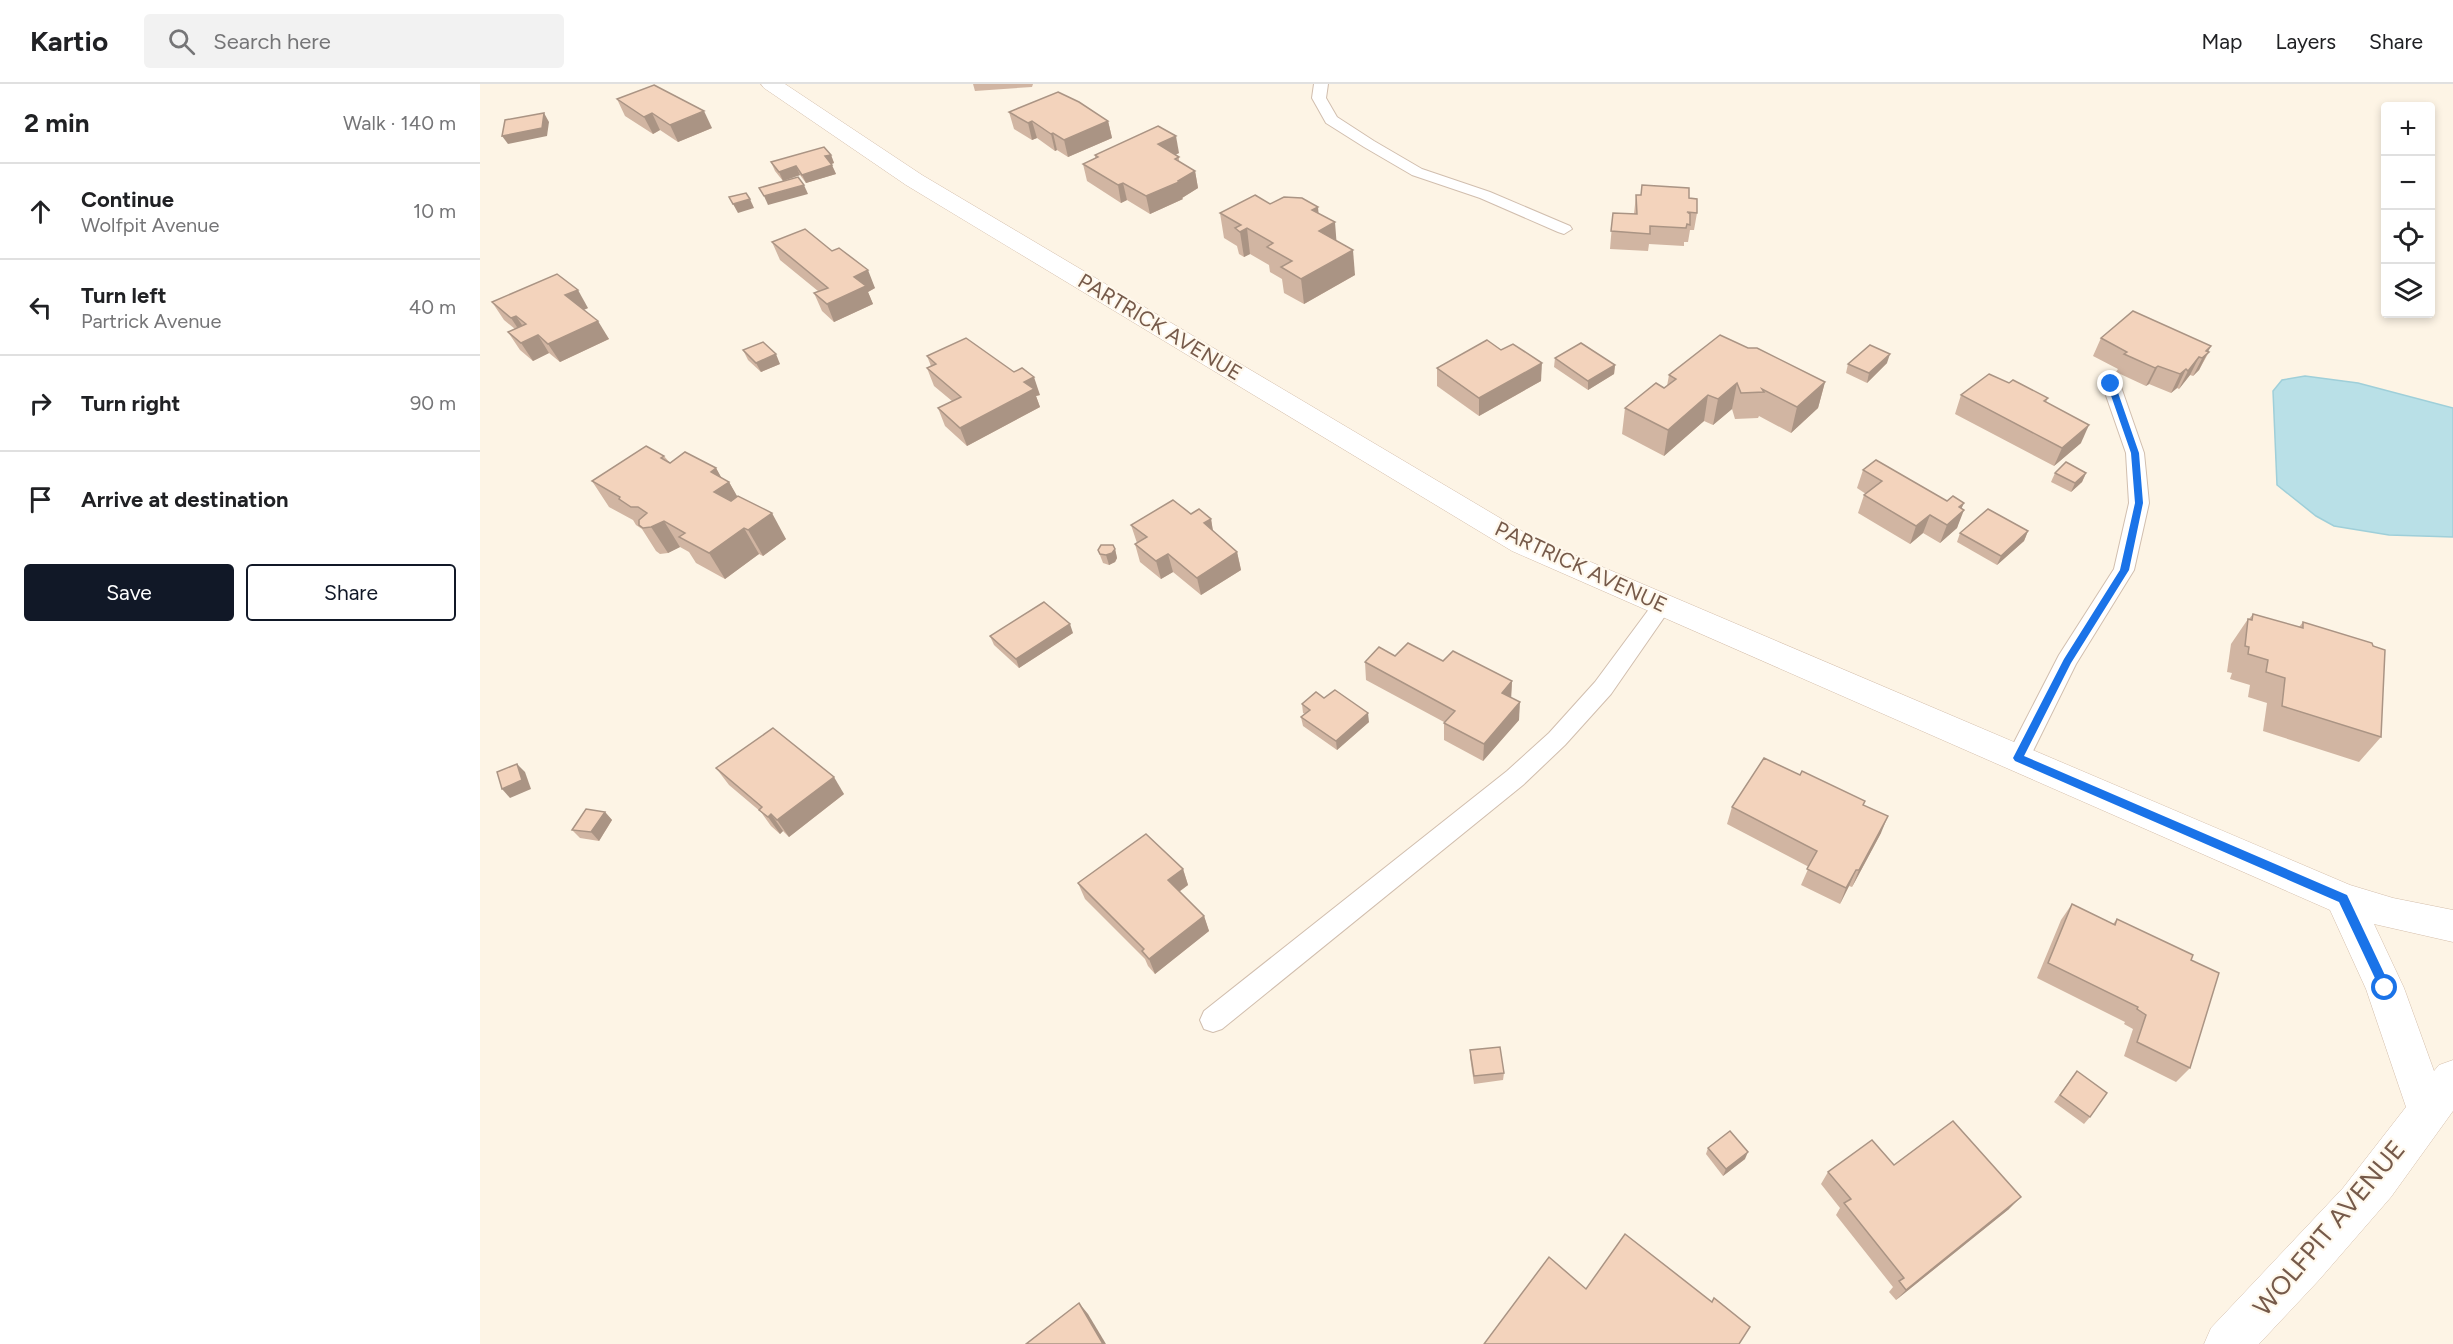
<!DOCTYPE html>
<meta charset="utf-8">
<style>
:root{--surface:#fff;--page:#f2f2f2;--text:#202124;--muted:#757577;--line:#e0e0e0;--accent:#111827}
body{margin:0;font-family:Figtree,sans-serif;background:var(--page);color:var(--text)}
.controls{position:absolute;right:18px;top:18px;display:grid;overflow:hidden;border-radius:6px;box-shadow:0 3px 9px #0003}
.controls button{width:54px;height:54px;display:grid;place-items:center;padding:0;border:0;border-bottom:2px solid var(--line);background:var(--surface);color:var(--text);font:30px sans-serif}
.stop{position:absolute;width:18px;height:18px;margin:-14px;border:4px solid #1a73e8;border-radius:50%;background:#fff}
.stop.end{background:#1a73e8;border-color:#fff;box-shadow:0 2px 6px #0008}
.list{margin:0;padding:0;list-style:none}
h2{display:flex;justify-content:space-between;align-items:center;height:78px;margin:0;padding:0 24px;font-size:26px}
h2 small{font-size:20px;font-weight:400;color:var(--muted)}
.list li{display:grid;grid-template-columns:39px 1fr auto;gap:18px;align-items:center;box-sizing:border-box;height:96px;padding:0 24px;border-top:2px solid var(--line)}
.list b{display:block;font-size:22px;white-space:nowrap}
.list p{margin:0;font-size:20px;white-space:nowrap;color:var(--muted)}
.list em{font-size:20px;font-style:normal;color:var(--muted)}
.actions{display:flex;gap:12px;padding:18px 24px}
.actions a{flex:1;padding:14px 0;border:2px solid var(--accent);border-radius:6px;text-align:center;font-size:21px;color:var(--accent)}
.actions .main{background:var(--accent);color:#fff}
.icon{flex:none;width:33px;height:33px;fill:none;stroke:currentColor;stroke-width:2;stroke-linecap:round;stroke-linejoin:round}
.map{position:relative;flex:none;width:1973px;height:1260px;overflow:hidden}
header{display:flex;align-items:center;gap:36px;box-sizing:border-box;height:84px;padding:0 30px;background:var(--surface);border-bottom:2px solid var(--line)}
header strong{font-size:28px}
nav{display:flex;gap:33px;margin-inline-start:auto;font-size:21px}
.search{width:420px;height:54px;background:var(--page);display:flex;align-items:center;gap:15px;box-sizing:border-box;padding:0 21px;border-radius:6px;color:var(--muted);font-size:22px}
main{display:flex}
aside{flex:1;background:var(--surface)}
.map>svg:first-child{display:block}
.water{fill:#b9e0e7;stroke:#9fcfd9;stroke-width:1.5}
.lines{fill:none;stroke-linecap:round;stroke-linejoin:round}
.lane-casing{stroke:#d1beae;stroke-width:2}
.secondary-casing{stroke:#d4beab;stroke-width:1}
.lane{fill:#fff;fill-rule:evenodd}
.secondary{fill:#fff;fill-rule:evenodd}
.wall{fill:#d1b5a2}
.shaded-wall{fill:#aa9484}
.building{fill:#f3d3bc;stroke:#aa9484;stroke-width:1.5}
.route{fill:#1a73e8}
.labels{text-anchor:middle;stroke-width:4.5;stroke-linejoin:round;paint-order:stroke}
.street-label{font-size:21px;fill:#765a4a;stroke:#fff8ec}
.near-street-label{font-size:26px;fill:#765a4a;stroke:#fff8ec}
</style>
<header>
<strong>Kartio</strong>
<div class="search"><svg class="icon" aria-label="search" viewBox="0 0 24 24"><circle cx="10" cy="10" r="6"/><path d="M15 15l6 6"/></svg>Search here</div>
<nav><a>Map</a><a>Layers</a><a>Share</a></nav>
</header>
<main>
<aside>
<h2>2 min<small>Walk · 140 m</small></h2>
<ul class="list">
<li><svg class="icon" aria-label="ahead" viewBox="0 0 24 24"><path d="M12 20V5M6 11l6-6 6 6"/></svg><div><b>Continue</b><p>Wolfpit Avenue</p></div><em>10 m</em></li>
<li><svg class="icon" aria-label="left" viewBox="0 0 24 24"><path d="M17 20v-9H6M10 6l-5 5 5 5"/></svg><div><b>Turn left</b><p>Partrick Avenue</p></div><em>40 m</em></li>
<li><svg class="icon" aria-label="right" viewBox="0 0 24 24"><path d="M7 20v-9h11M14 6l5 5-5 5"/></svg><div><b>Turn right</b></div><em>90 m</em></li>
<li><svg class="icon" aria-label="arrive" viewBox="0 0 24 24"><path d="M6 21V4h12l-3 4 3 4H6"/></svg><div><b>Arrive at destination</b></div></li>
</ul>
<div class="actions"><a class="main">Save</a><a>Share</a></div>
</aside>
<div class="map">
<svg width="1973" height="1260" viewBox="0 0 1973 1260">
<rect width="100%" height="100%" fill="#fdf4e5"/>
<polygon class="water" points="1825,292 1878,299 1973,324 1973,453 1909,451 1854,442 1836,432 1797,401 1793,307 1802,296"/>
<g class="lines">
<g class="lane-casing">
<g id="lane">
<polygon points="834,0 848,0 846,14 857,33 894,57 942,85 1010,108 1090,142 1092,145 1084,150 1078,148 1000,114 932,91 884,63 846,39 832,14"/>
<polygon points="1631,294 1637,296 1640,300 1664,369 1669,419 1654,486 1596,580 1546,681 1538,683 1530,681 1526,674 1579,571 1634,485 1649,419 1646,369 1622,300 1625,296"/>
<polygon points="1182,514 1189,517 1192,522 1131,610 1085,661 1043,701 742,945 733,948 724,945 720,936 724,927 1027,687 1069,649 1115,598 1175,517"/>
</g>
</g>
<g class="secondary-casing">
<polygon id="secondary" points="281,0 305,0 442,91 1052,453 1870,801 1913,814 1973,826 1973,858 1894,840 1924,904 1954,987 1959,981 1973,976 1973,1027 1911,1113 1839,1196 1779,1260 1724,1260 1731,1244 1863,1104 1926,1023 1886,905 1850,826 1032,467 426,101 284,4"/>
</g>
<use href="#lane" class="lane"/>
<use href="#secondary" class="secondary"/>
</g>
<g class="wall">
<polygon points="493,0 553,0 552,3 495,7"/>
<polygon points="137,15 232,44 198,58 180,46 173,50 145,32"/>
<polygon points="529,28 628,37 632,54 588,73 577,66 575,67 557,54 552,56 534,45"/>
<polygon points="699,69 695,71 699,73 699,78 715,87 718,104 702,114 703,115 670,130 647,116 641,119 607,97 603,80 615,74 615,71"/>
<polygon points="351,71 354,79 351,80 356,90 326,99 320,91 303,97 295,87 291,78"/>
<polygon points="1162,101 1209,114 1217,129 1214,146 1210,146 1208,158 1204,158 1204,162 1169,160 1168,167 1130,165 1133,129 1154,130 1156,111 1161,111"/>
<polygon points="790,120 838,129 856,157 875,191 824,220 804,209 802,195 790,188 789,181 770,170 764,173 759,170 757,162 744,154 740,129"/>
<polygon points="292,158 352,167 395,204 388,208 393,220 354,238 342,227 334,209 338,207 300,176"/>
<polygon points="12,218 108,224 104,226 129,255 80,278 69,269 53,277 40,266 28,248 35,245 24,236"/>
<polygon points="1621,254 1728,268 1729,268 1719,286 1713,292 1710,291 1699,305 1697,304 1691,309 1669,300 1666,302 1636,288 1638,285 1613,272"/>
<polygon points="1268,264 1345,298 1338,324 1311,349 1279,332 1278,334 1255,335 1252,325 1233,341 1224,337 1184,372 1142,350 1145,324 1184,304 1187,302 1189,291"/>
<polygon points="263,266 300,280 281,288 268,276"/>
<polygon points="1021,266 1061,297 999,332 957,302 957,284"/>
<polygon points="447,272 560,311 556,312 560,323 487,362 465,342 458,324 472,317 454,302 447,284 451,282"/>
<polygon points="1075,274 1135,281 1134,290 1108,306 1074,283"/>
<polygon points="1407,279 1387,299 1366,289 1368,280"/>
<polygon points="1529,299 1568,314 1566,318 1601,359 1574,382 1475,330 1481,311"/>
<polygon points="184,372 190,379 236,384 241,394 249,398 257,413 306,455 283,472 279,470 245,495 216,479 209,468 200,463 188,469 180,470 176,467 162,445 156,441 153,436 129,423 112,397"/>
<polygon points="1383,386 1482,425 1477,444 1460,459 1443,449 1430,460 1378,429 1384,411 1386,410 1377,404"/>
<polygon points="1575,389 1606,389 1602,398 1591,408 1571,398"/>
<polygon points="711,430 731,435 733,448 757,468 761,486 721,511 693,488 681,495 660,478 655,460 657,459 651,441"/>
<polygon points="1548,447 1544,457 1517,481 1477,458 1480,449"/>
<polygon points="635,465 637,474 635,478 629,481 623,479 618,466"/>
<polygon points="1773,530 1819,543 1823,538 1901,653 1879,678 1783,647 1787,619 1768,613 1770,601 1750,595 1752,589 1747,588 1751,560 1768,535 1769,535"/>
<polygon points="593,549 539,584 514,561 510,552"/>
<polygon points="915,572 963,577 1032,597 1031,614 1039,636 1003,677 964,656 964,638 886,596 885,578"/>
<polygon points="844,614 889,638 857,666 823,642 821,633 825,630 823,629 822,620"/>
<polygon points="236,684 364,710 309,753 303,747 300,750 291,742 281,728 249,701"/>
<polygon points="1384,721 1401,749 1372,803 1369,802 1360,820 1321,801 1329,783 1247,740 1252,723"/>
<polygon points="125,728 132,736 119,757 100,754 92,746"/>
<polygon points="703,785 708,801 699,808 724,832 729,847 675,890 668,882 665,875 605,815 598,799"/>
<polygon points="1592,820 1633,840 1637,835 1711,876 1710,984 1696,998 1644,972 1653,945 1644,940 1645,938 1557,894 1581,836"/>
<polygon points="990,966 1024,989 1023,996 994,1000 990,973"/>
<polygon points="1597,987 1610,1033 1604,1040 1574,1018"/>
<polygon points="1228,1064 1265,1075 1243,1092 1226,1070"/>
<polygon points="1414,1081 1529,1125 1416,1216 1409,1208 1413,1203 1356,1131 1360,1124 1341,1100 1348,1088"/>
</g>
<g class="shaded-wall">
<polygon points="224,27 232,44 198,58 190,41"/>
<polygon points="64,29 69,38 67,52 28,60 22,52"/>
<polygon points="172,29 180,46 173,50 164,33"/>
<polygon points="552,37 557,54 552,56 548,39"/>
<polygon points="628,37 632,54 588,73 584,56"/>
<polygon points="573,49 577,66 575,67 571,50"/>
<polygon points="696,52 699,69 681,77 678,60"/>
<polygon points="351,71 354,79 349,81 345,72"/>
<polygon points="352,81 356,90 326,99 322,91"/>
<polygon points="316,82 320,91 303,97 299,88"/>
<polygon points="715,87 718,104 702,114 703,115 670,130 666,112 698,97"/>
<polygon points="643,99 647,116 641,119 638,101"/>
<polygon points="324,101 328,110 288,121 284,112"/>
<polygon points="270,115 274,124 258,129 253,120"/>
<polygon points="838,123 840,146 855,138 857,164 839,149 832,126"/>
<polygon points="767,144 770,170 764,173 760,148"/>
<polygon points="873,166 875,191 824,220 821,195"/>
<polygon points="388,186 395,204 388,208 393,220 354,238 347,220 374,193"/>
<polygon points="98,206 108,224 96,229 85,211"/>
<polygon points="36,232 48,250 43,252 31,234"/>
<polygon points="118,237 129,255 80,278 68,260"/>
<polygon points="58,251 69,269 53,277 41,259"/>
<polygon points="1731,262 1719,286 1713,292 1726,267"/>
<polygon points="296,270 300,280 281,288 276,279"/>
<polygon points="1410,270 1407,279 1387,299 1389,289"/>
<polygon points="1719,273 1710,291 1699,305 1708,287"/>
<polygon points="1062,279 1061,297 999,332 999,314"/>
<polygon points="1135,281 1134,290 1108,306 1108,297"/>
<polygon points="1678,282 1669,300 1666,302 1675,284"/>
<polygon points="1706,285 1697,304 1691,309 1700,290"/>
<polygon points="554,293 560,311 556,312 560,323 487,362 480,344 544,298"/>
<polygon points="1345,298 1338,324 1311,349 1317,323"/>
<polygon points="1257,299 1252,325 1233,341 1238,315"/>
<polygon points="1228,311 1224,337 1184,372 1188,346"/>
<polygon points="1609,341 1601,359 1574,382 1582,364"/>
<polygon points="236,384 245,400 249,398 264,424 234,408 231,388"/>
<polygon points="1606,389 1602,398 1591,408 1595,399"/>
<polygon points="1484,419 1479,430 1484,426 1477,444 1460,459 1467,441 1479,423"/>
<polygon points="292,429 306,455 283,472 268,446"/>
<polygon points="1450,431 1443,449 1430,460 1436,442"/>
<polygon points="731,435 734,453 724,439"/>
<polygon points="184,437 200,463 188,469 171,443"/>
<polygon points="264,444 279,470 245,495 229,469"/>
<polygon points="1548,447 1544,457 1517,481 1521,472"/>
<polygon points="635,465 637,474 635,478 629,481 626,471"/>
<polygon points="757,468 761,486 721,511 717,494"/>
<polygon points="688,470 693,488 681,495 676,477"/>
<polygon points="590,540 593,549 539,584 536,575"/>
<polygon points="1032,597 1031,615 1022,609"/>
<polygon points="1040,618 1039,636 1003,677 1004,660"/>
<polygon points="888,629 889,638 857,666 856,657"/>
<polygon points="37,680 45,688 51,705 30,714 22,705"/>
<polygon points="354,693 364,710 309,753 297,736"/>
<polygon points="125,728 132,736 119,757 111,748"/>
<polygon points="291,730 303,747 300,750 288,733"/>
<polygon points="1408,732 1401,749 1372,803 1379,786"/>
<polygon points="703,785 708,801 693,812 688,796"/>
<polygon points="1376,786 1369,802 1360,820 1366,804"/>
<polygon points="724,832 729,847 675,890 669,875"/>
<polygon points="1268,1068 1265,1075 1243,1092 1246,1085"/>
<polygon points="1541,1113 1529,1125 1416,1216 1426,1206"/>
<polygon points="599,1219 608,1230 626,1260 623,1260"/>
</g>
<g class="building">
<polygon points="174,1 224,27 190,41 172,29 164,33 137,15"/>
<polygon points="578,8 599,18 628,37 584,56 573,49 571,50 552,37 548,39 529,28"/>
<polygon points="64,29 62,44 22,52 25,36"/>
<polygon points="678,42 696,52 678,60 699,73 695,75 715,87 698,97 699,98 666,112 643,99 638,101 603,80 618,73 615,71"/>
<polygon points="344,63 351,71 345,72 352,81 322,91 316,82 299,88 291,78"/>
<polygon points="318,93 324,101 284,112 279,104"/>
<polygon points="1162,101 1209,104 1209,114 1217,115 1217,129 1207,128 1210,130 1210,141 1207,140 1206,144 1170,142 1170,150 1131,147 1133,129 1157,130 1156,111 1161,111"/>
<polygon points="266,109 270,115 253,120 249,113"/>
<polygon points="775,111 790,120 804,113 822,114 838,123 832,126 855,138 839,147 873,166 821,195 801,183 812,177 787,163 793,159 767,144 760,148 755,144 761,141 740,129"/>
<polygon points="325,145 352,167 359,164 388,186 374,193 386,202 347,220 334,209 348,204 292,158"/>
<polygon points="77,190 98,206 85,211 118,237 68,260 58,251 41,259 28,248 46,240 36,232 31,234 12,218"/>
<polygon points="1653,227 1731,262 1726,267 1729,268 1722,274 1719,273 1708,287 1706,285 1700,290 1678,282 1675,284 1644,270 1647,268 1621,254"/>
<polygon points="1240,251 1268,264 1277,264 1345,298 1317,323 1282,305 1284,308 1261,309 1257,299 1238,315 1228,311 1188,346 1145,324 1176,299 1184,304 1196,295 1189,291"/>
<polygon points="486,254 534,288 542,284 554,293 544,298 554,305 480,344 458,324 481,313 447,284 456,280 447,272"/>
<polygon points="1007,256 1021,266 1033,260 1062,279 999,314 957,284"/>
<polygon points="283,258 296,270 276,279 263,266"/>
<polygon points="1101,259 1135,281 1108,297 1075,274"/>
<polygon points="1390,261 1410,270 1389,289 1368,280"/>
<polygon points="1509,290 1529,299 1533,296 1568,314 1564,317 1609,341 1582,364 1481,311"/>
<polygon points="166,362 184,372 181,374 190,379 205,368 236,384 231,388 249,398 234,408 251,417 258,412 292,429 268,446 264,444 229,469 199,453 205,449 184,437 171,443 163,444 159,441 159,436 167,429 158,423 151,423 139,415 140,413 112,397"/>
<polygon points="1396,376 1467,417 1473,412 1484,419 1479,423 1484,426 1467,441 1450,431 1436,442 1384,411 1402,397 1383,386"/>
<polygon points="1586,378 1606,389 1595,399 1575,389"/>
<polygon points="693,416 711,430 719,425 731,435 724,439 757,468 717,494 688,470 676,477 655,460 667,453 651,441"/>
<polygon points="1508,425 1548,447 1521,472 1480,449"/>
<polygon points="621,461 633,461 635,465 632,469 626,471 620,470 618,466"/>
<polygon points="564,518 590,540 536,575 510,552"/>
<polygon points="1773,530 1823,544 1823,538 1892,559 1893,562 1905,566 1901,653 1802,622 1805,594 1786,588 1788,576 1768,570 1769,563 1765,562 1768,535 1772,536"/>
<polygon points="928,559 963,577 973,567 1032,597 1022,609 1040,618 1004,660 964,639 975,627 885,578 899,563 915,572"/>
<polygon points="855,606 888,629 856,657 821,633 830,626 822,620 836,608 844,614"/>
<polygon points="293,644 354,693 297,736 291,730 288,733 279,726 282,723 236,684"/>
<polygon points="1284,674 1320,691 1322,687 1385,717 1383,721 1408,732 1379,786 1376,786 1366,804 1327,785 1337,767 1252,723"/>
<polygon points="37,680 42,696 22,705 17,688"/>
<polygon points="106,725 125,728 111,748 92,746"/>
<polygon points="666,750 703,785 688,796 724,832 669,875 662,867 664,865 598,799"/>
<polygon points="1592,820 1635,841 1637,835 1713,871 1711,876 1739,889 1710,984 1657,958 1666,931 1657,925 1658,923 1568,879"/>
<polygon points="1020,963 1024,989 994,992 990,966"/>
<polygon points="1597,987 1627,1009 1610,1033 1580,1011"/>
<polygon points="1473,1037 1541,1113 1426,1206 1419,1197 1424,1194 1364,1119 1371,1115 1348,1088 1392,1056 1414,1081"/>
<polygon points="1250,1047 1268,1068 1246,1085 1228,1064"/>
<polygon points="1145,1150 1232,1218 1234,1214 1270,1243 1259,1260 1004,1260 1069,1173 1106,1205"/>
<polygon points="599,1219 623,1260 546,1260"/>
</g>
<polygon class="route" points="1631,297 1635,300 1659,369 1663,419 1649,486 1591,579 1544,672 1867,811 1911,904 1909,907 1901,907 1859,818 1535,677 1533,674 1584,575 1640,486 1655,419 1651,369 1627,300"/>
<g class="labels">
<g class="street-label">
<text transform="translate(680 243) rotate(31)" y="7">PARTRICK AVENUE</text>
<text transform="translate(1101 483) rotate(25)" y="7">PARTRICK AVENUE</text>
</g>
<g class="near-street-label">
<text transform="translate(1849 1144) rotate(-50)" y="9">WOLFPIT AVENUE</text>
</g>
</g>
</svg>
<div class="controls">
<button>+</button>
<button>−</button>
<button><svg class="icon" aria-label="locate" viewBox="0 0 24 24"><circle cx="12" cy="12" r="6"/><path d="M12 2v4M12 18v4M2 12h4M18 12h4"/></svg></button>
<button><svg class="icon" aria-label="layers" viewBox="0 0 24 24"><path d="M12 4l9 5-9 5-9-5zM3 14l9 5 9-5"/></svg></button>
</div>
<div class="stop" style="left:1905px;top:904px"></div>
<div class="stop end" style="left:1631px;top:300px"></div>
</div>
</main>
